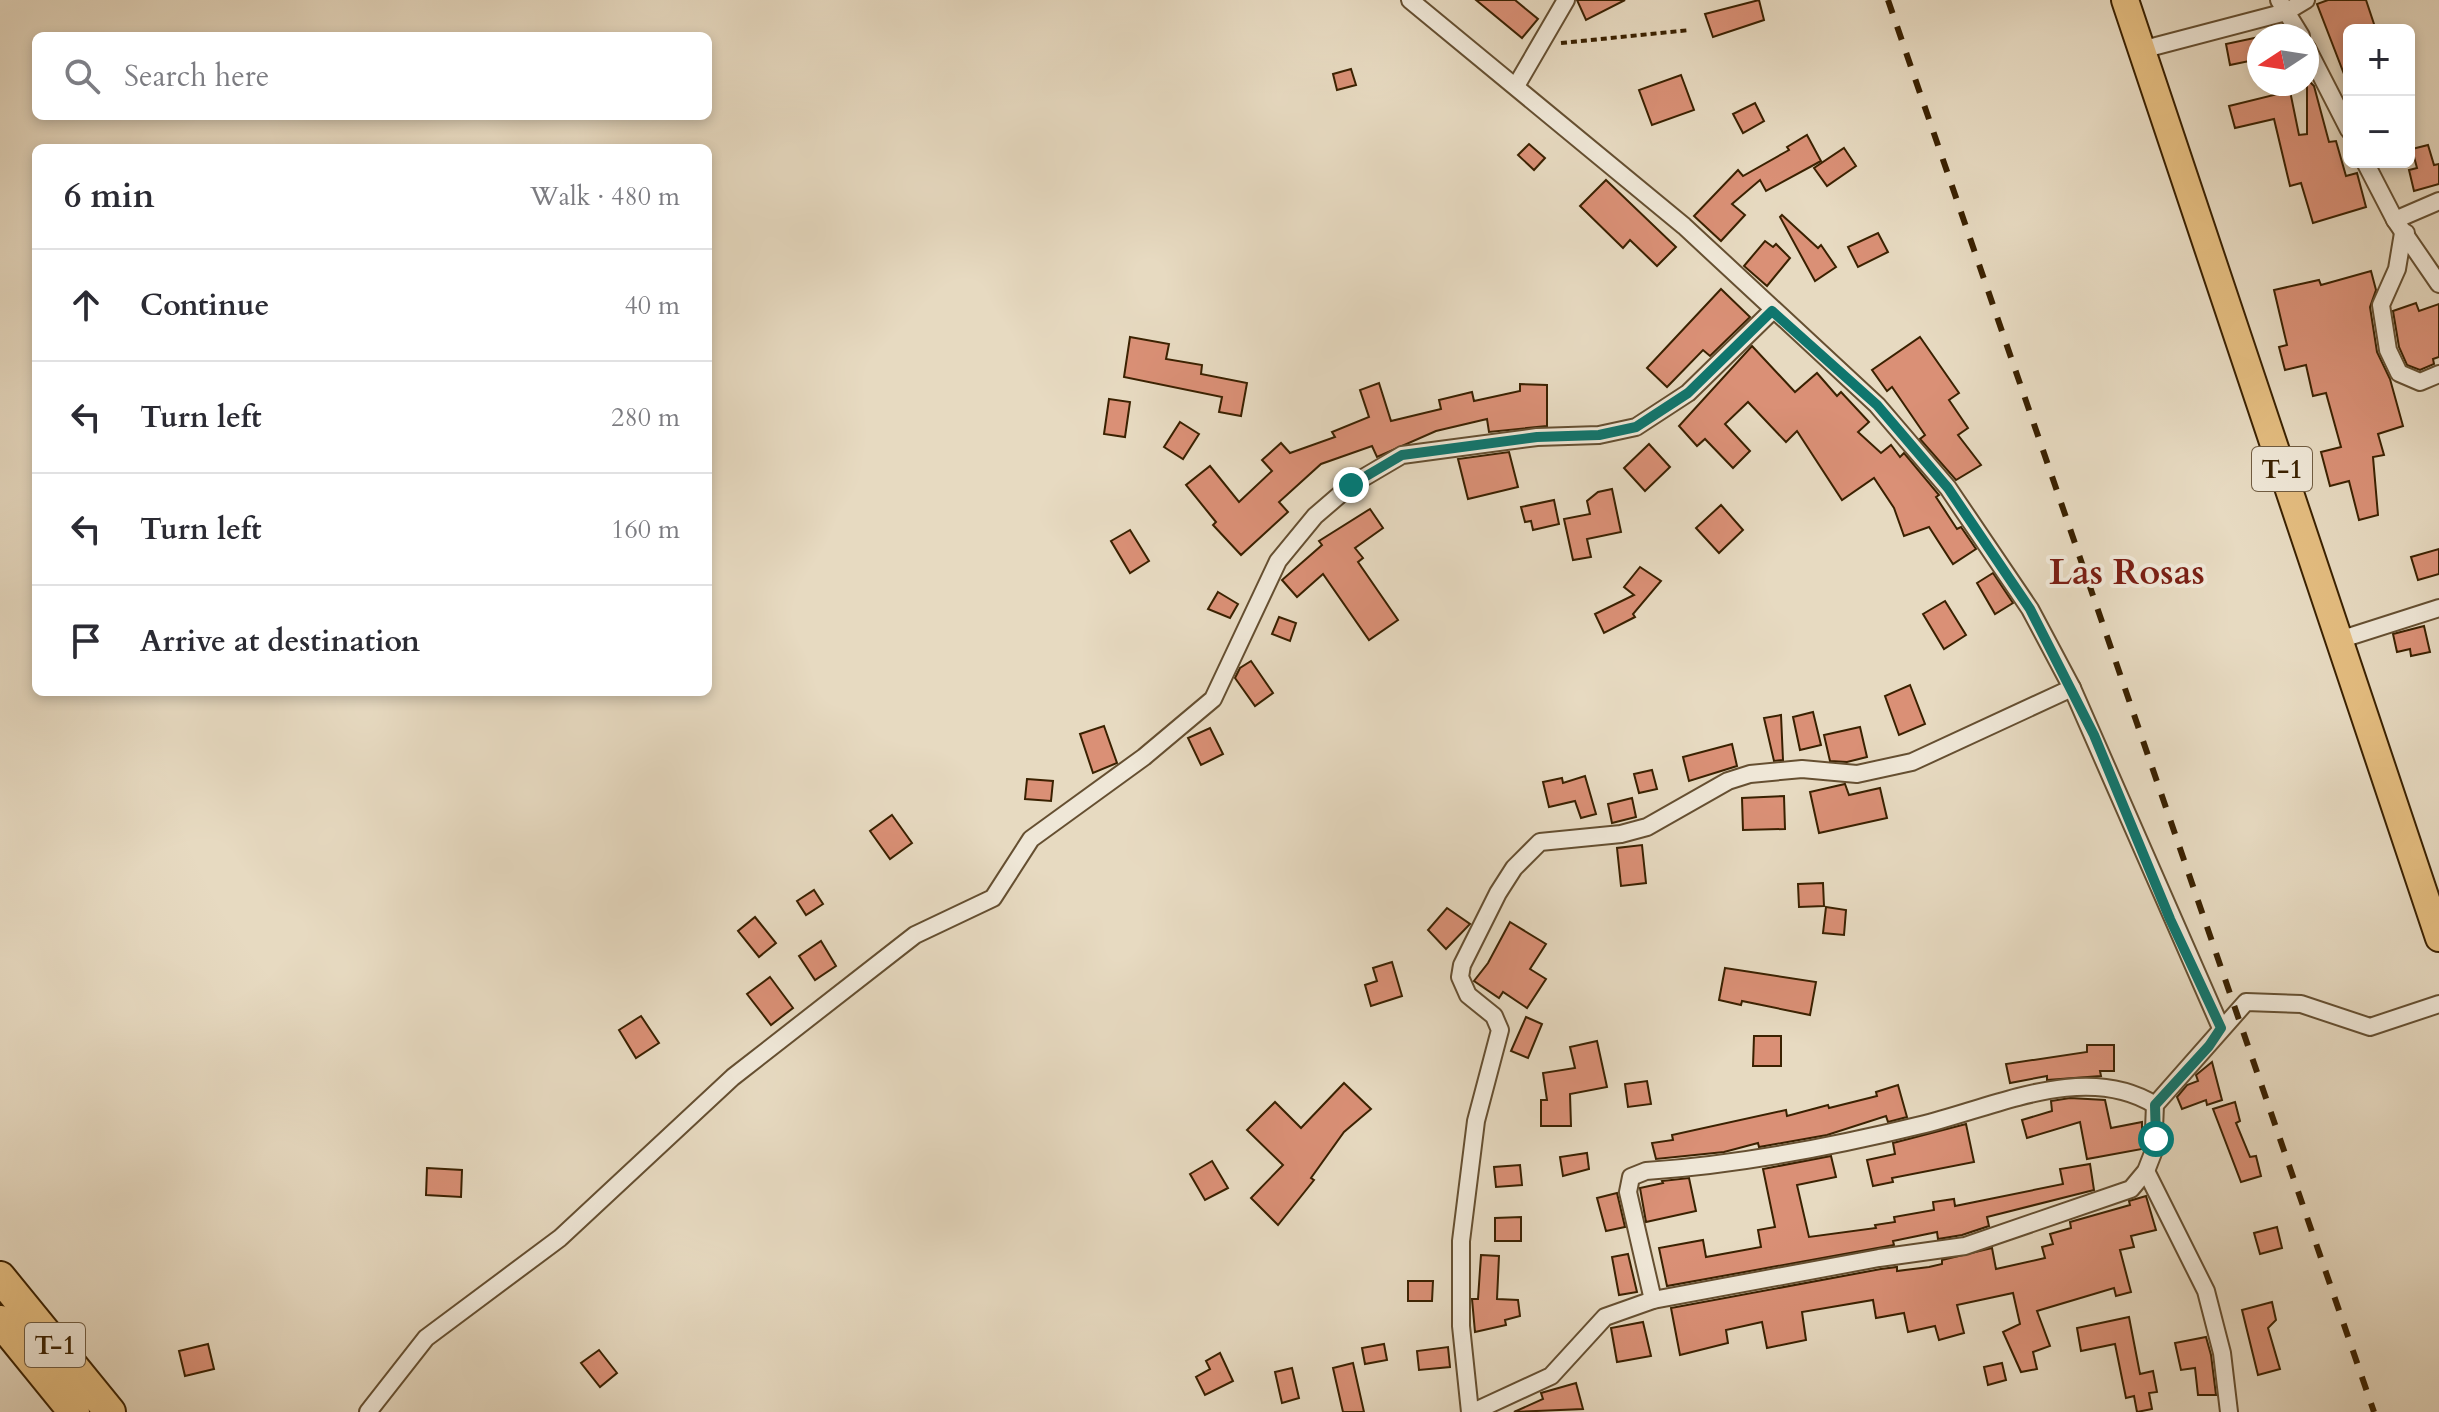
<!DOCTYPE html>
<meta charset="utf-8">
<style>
:root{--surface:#fff;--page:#f7f7f7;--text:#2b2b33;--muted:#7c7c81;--line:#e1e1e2}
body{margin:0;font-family:Cardo,serif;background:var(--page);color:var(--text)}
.controls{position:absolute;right:24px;top:24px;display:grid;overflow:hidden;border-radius:12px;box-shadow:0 4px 12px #0003}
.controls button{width:72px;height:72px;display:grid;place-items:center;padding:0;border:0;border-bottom:2px solid var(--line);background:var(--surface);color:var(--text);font:40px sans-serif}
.compass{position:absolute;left:2247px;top:24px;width:72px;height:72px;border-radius:50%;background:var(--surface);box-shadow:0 4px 12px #0003;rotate:258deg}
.stop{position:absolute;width:24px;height:24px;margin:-18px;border:6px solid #0f766e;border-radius:50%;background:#fff}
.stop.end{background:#0f766e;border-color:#fff;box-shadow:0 2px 8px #0008}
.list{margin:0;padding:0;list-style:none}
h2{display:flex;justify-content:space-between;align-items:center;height:104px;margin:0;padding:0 32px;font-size:34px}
h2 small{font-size:26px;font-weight:400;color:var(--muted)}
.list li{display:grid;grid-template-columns:52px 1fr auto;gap:24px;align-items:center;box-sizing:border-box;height:112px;padding:0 32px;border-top:2px solid var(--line)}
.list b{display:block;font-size:30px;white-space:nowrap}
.list em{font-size:26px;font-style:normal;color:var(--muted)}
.icon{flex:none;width:44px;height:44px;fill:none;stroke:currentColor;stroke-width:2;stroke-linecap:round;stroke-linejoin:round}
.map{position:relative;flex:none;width:2439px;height:1412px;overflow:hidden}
.search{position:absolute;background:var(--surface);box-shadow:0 4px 12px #0003;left:32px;top:32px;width:680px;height:88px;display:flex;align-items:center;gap:20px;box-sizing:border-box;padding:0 28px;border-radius:12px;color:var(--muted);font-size:30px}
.panel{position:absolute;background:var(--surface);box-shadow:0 4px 12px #0003;left:32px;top:144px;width:680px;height:552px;border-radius:12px}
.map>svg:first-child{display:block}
.building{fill:#da9076;stroke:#3a2101;stroke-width:2}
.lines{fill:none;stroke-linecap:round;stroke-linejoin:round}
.street-casing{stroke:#654f31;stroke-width:20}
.primary-casing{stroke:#3a2101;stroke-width:30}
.highway-casing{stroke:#3a2101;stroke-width:34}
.path{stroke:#3a2101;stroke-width:4;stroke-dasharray:6 4;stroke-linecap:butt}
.street{stroke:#efe7d7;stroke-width:16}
.primary{stroke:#e4bd80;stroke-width:26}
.highway{stroke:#e4bd80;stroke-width:30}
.rail{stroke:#3a2101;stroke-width:6;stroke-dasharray:14 14;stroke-linecap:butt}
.route{stroke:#0f766e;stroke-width:10}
.labels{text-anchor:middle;stroke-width:8;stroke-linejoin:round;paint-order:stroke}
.shield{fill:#efe7d7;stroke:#705c41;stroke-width:2}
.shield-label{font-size:26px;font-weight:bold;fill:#3a2101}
.district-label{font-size:36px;font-weight:bold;fill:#7a1f14;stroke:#efe7d7}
</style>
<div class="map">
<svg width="2439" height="1412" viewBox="0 0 2439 1412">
<rect width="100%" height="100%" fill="#e7dac1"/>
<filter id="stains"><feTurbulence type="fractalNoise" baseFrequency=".0025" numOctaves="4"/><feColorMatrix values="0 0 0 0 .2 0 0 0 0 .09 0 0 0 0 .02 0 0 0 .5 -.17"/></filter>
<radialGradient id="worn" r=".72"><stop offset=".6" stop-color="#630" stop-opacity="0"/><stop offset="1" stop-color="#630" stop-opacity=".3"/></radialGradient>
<g class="building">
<polygon points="1476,0 1515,0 1538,19 1522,38"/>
<polygon points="1577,0 1625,0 1586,20"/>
<polygon points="1759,0 1764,20 1713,37 1705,14"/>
<polygon points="2328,0 2366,0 2376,30 2349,30 2349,87 2317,4"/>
<polygon points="2259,37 2259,59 2230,65 2226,44"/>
<polygon points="1351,69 1356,85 1337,90 1333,74"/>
<polygon points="1681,75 1694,110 1652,125 1639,90"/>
<polygon points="2307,79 2314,86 2329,142 2336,141 2346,176 2357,173 2366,207 2313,223 2301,183 2290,186 2274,119 2235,128 2229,106 2290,91 2299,135 2307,134"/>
<polygon points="1755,103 1764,121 1743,133 1733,114"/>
<polygon points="1807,135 1821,161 1766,191 1760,180 1732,204 1745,215 1721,241 1694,216 1738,170 1743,176 1789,150 1787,147"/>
<polygon points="1529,144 1545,158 1534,170 1518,155"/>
<polygon points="2428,145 2434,165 2439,164 2439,184 2414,191 2409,170 2417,168 2412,149"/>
<polygon points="1844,148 1856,166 1827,186 1814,168"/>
<polygon points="1606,180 1676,247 1657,266 1630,240 1623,248 1580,206"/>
<polygon points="1782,215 1818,248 1821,245 1836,267 1815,281 1780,217"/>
<polygon points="1878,233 1888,252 1858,267 1848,247"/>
<polygon points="1765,241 1773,247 1776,244 1790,258 1767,286 1744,266"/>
<polygon points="2371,271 2376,290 2370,307 2377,352 2390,379 2403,426 2378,434 2384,455 2373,457 2378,515 2359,520 2349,481 2330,486 2321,452 2341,447 2326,393 2313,396 2306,365 2285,370 2279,347 2287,345 2274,290 2319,280 2321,285"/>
<polygon points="1721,289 1750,317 1710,356 1703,350 1667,387 1647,368"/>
<polygon points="2416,303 2419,311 2439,304 2439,357 2433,359 2434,364 2420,370 2407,365 2399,347 2393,311"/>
<polygon points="1130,337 1169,344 1166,359 1202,365 1201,374 1247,383 1241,416 1219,412 1222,397 1124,377"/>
<polygon points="1920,337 1959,393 1949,400 1968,428 1958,435 1981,465 1956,480 1920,439 1925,435 1892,387 1887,391 1872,370"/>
<polygon points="1752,346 1795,392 1817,373 1837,396 1841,392 1869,422 1858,432 1881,453 1891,445 1900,457 1904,453 1939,495 1936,497 1957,529 1961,527 1976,549 1953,564 1929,527 1904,536 1894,508 1874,478 1842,500 1797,431 1786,442 1748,402 1725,424 1750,451 1733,468 1705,439 1697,446 1679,426"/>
<polygon points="1379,383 1391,421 1441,409 1439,400 1472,392 1474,401 1520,391 1520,384 1547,385 1547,426 1489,432 1487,419 1436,431 1377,457 1372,446 1321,464 1279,502 1288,512 1241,555 1213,525 1216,522 1186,485 1210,466 1239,502 1272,471 1262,460 1281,443 1290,453 1335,437 1332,432 1369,417 1360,390"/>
<polygon points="1109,399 1130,402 1125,437 1104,434"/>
<polygon points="1180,422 1199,434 1183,459 1164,447"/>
<polygon points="1649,444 1670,467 1645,491 1624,468"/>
<polygon points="1509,452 1518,487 1468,499 1458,459"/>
<polygon points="1612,489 1621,532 1587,539 1591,557 1573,560 1564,519 1590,514 1587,501 1598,492"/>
<polygon points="1554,500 1559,524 1533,530 1531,521 1525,522 1521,507"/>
<polygon points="1721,505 1743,530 1719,553 1696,528"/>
<polygon points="1370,509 1383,528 1355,548 1363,558 1358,562 1398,620 1369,640 1323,574 1297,597 1282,580 1322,545 1319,541"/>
<polygon points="1130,530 1149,561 1130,573 1111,541"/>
<polygon points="2439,549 2439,574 2418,580 2411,557"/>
<polygon points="1640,567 1661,581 1633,614 1635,617 1604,633 1595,614 1634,595 1624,587"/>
<polygon points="1993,573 2013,603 1995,614 1977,583"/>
<polygon points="1218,592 1238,604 1230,618 1208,609"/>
<polygon points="1945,601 1966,635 1944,649 1923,614"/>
<polygon points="1279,617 1296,623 1290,641 1272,634"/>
<polygon points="2424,626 2430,652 2411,656 2410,649 2397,652 2393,634"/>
<polygon points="1251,661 1273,693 1255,706 1235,678 1240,668"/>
<polygon points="1910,685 1925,724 1899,735 1885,696"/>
<polygon points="1813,712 1821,745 1800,750 1793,717"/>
<polygon points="1781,715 1783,760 1774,761 1764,718"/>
<polygon points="1104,726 1117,763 1093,773 1080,734"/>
<polygon points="1860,727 1867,757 1847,762 1830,761 1824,735"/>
<polygon points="1210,728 1223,754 1201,765 1188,738"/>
<polygon points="1732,744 1737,766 1689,781 1683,757"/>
<polygon points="1652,770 1657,789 1639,793 1634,774"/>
<polygon points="1585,776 1596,814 1581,818 1575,801 1549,807 1543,782 1562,778 1563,783"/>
<polygon points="1027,779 1053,781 1051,801 1025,799"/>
<polygon points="1845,784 1849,795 1880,788 1887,818 1819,833 1810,792"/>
<polygon points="1784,796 1785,829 1743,830 1742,798"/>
<polygon points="1632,798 1636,817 1612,823 1608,804"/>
<polygon points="892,815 912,843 890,859 870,831"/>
<polygon points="1642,845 1646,883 1621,886 1617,848"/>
<polygon points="1823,883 1824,906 1799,907 1798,884"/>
<polygon points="814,890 823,904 806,915 797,901"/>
<polygon points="1826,907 1846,910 1844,935 1823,933"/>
<polygon points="1447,908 1470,924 1446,949 1428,930"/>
<polygon points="755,917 776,943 759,957 738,931"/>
<polygon points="1510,922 1546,944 1530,969 1546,979 1527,1008 1503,992 1499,998 1474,981 1488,963"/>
<polygon points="821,941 836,966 815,980 799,956"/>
<polygon points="1392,962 1402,996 1371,1006 1365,985 1377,981 1373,968"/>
<polygon points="1725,968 1816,982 1810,1015 1742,1001 1741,1005 1719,1000"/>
<polygon points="770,977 793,1008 771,1025 747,994"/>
<polygon points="641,1016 659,1043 636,1058 619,1030"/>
<polygon points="1526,1017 1542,1024 1528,1058 1511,1051"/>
<polygon points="1754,1036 1781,1036 1781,1066 1753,1066"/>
<polygon points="1597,1041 1607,1087 1570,1094 1571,1126 1541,1126 1541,1100 1547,1100 1543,1073 1575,1068 1570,1047"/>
<polygon points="2087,1045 2114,1045 2114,1071 2100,1071 2101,1076 2047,1080 2047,1076 2010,1083 2006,1064 2087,1052"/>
<polygon points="2212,1062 2222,1100 2207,1105 2206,1100 2182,1109 2177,1097 2187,1085 2198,1081 2196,1075"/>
<polygon points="1647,1081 1651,1104 1628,1107 1625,1084"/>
<polygon points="1344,1083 1371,1109 1344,1132 1311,1178 1314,1180 1278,1225 1251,1198 1283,1165 1247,1130 1275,1102 1301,1128"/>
<polygon points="1898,1085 1907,1117 1888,1122 1886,1116 1827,1135 1782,1143 1759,1147 1758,1143 1724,1152 1656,1159 1652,1143 1673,1140 1672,1135 1786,1110 1787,1116 1828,1105 1829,1108 1877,1096 1876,1092"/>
<polygon points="2070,1098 2105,1100 2111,1128 2142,1122 2142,1149 2087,1159 2080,1122 2027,1138 2022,1120 2052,1111 2051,1101"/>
<polygon points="2235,1102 2240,1121 2236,1123 2250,1157 2256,1156 2261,1176 2241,1182 2213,1109"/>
<polygon points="1966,1124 1974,1162 1892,1178 1893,1182 1873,1186 1867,1160 1895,1154 1893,1143"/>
<polygon points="1587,1153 1589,1169 1563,1176 1560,1157"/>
<polygon points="1831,1156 1836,1177 1797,1185 1809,1237 1876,1228 1875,1225 1895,1222 1894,1217 1934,1210 1933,1202 1954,1199 1955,1206 2063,1184 2060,1169 2090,1164 2094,1190 1987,1217 1989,1226 1962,1235 1938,1239 1937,1232 1893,1241 1894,1245 1667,1286 1659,1248 1703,1240 1706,1257 1761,1247 1758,1230 1775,1227 1763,1169"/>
<polygon points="1212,1161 1228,1188 1205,1200 1190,1174"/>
<polygon points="1520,1165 1522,1185 1496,1187 1494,1167"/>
<polygon points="427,1168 462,1170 461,1197 426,1195"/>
<polygon points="1689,1178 1696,1211 1646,1222 1640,1188 1663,1183 1662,1181"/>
<polygon points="1617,1193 1625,1227 1606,1231 1597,1198"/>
<polygon points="2146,1196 2156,1230 2131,1236 2134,1247 2120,1250 2131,1292 2116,1296 2114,1288 2037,1311 2050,1346 2033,1352 2037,1369 2021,1372 2003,1332 2020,1324 2013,1293 1957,1305 1964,1333 1939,1340 1935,1326 1908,1332 1904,1313 1876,1318 1873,1300 1802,1312 1806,1340 1767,1348 1762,1322 1726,1330 1728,1343 1680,1355 1671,1308 1881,1269 1897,1267 1897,1271 1929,1267 1942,1264 1942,1260 1992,1248 1996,1269 2045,1258 2042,1247 2053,1244 2050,1234 2071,1228 2070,1222 2130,1205 2129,1201"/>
<polygon points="1521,1217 1521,1241 1495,1241 1495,1218"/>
<polygon points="2277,1227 2282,1248 2260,1254 2254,1233"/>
<polygon points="1628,1254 1637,1292 1619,1295 1612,1257"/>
<polygon points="1481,1255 1499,1256 1497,1299 1518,1300 1520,1316 1505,1320 1506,1325 1475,1332 1472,1299 1478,1299"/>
<polygon points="1408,1281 1433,1281 1432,1301 1408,1301"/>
<polygon points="2272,1302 2276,1320 2268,1328 2280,1369 2258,1375 2242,1310"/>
<polygon points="2129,1317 2140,1374 2153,1371 2157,1392 2149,1393 2152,1409 2137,1412 2134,1396 2126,1398 2115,1344 2081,1351 2077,1328"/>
<polygon points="1643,1322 1651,1356 1617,1362 1611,1328"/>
<polygon points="2206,1337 2211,1355 2216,1395 2198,1395 2195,1368 2181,1370 2175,1343"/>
<polygon points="208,1344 214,1369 185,1376 179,1351"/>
<polygon points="1384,1344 1387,1360 1365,1364 1362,1348"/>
<polygon points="1448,1347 1450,1367 1419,1370 1417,1351"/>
<polygon points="599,1350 617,1373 600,1387 581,1363"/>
<polygon points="1220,1353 1233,1381 1205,1395 1196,1377 1210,1369 1206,1361"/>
<polygon points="1353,1363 1364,1412 1343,1412 1333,1368"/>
<polygon points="2002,1363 2006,1380 1988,1385 1984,1367"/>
<polygon points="1292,1368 1299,1398 1282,1403 1275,1372"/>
<polygon points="1576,1383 1583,1409 1514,1412 1543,1399 1541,1393"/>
</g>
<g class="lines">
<g class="street-casing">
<g id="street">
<polyline points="1410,0 1684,226 1877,405 1948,488 2030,609 2072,688 2221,1028"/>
<polyline points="2279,0 2301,36"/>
<polyline points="2307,48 2349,130"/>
<polyline points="2141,50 2286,12 2306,0"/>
<polyline points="1516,86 1566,0"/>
<polyline points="2365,162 2395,220 2439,284"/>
<polyline points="2395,220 2439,201"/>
<polyline points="2406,233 2403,233 2397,269 2381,305 2388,350 2399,373 2420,382 2439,374"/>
<polyline points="2339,640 2439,608"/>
<polyline points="2146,1171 2206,1291 2222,1353 2229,1412"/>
<path d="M 1653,1300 L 1628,1192 L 1631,1177 L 1646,1171 C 1738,1165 1831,1147 1921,1125 C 1993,1108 2085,1061 2155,1105"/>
<polyline points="368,1412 426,1338 560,1238 733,1077 915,935 993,898 1031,839 1144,757 1213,699 1278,561 1315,516 1351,485 1402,455 1537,437 1599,435 1636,427 1688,393 1772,311"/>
<polyline points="1470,1412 1461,1326 1461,1241 1476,1121 1500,1030 1494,1016 1468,995 1460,977 1462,965 1498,893 1514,868 1540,842 1621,834 1647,827 1728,781 1750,774 1802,769 1857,774 1912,762 2072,688"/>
<polyline points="1473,1412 1551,1376 1605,1317 1653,1300 1879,1258 1965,1246 2131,1189 2146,1171 2153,1153 2155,1105 2246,1002 2301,1004 2370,1027 2439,1004"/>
</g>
</g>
<g class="primary-casing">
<polyline id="primary" points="2125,0 2439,938"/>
</g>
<g class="highway-casing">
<g id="highway">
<polyline points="0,1277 110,1412"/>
<polyline points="0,1321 74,1412"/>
</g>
</g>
<polyline class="path" points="1561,43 1690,30"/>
<use href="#street" class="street"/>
<use href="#primary" class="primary"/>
<use href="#highway" class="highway"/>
<polyline class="rail" points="1888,0 2374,1412"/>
</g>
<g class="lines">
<polyline class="route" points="1351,485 1402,455 1537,437 1599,435 1636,427 1688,393 1772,311 1877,405 1948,488 2030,609 2094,735 2170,919 2221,1028 2209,1046 2155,1105 2156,1139"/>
</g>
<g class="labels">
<g class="shield">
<rect x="2252" y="447" width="60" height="44" rx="6"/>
<rect x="25" y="1323" width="60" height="44" rx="6"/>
</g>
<g class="shield-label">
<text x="2282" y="478">T-1</text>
<text x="55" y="1354">T-1</text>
</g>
<g class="district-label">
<text x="2127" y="584">Las Rosas</text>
</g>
</g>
<rect width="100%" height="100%" filter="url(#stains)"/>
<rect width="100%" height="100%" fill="url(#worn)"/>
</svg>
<div class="controls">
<button>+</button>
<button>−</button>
</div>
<svg class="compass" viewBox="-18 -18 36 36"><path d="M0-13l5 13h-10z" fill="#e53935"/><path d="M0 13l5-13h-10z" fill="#7c7c81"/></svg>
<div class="stop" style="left:2156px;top:1139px"></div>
<div class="stop end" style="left:1351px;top:485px"></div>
<div class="search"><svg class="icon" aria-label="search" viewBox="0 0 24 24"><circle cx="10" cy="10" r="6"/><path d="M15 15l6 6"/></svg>Search here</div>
<section class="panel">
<h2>6 min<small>Walk · 480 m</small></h2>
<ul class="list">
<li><svg class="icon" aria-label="ahead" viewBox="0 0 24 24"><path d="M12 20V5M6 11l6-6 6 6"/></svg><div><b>Continue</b></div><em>40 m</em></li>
<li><svg class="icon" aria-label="left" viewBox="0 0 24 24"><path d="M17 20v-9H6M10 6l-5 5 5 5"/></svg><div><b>Turn left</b></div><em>280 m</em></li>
<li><svg class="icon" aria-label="left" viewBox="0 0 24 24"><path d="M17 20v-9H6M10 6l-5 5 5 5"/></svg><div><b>Turn left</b></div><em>160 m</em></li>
<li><svg class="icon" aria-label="arrive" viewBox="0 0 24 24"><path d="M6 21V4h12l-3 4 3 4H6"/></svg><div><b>Arrive at destination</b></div></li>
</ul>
</section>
</div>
